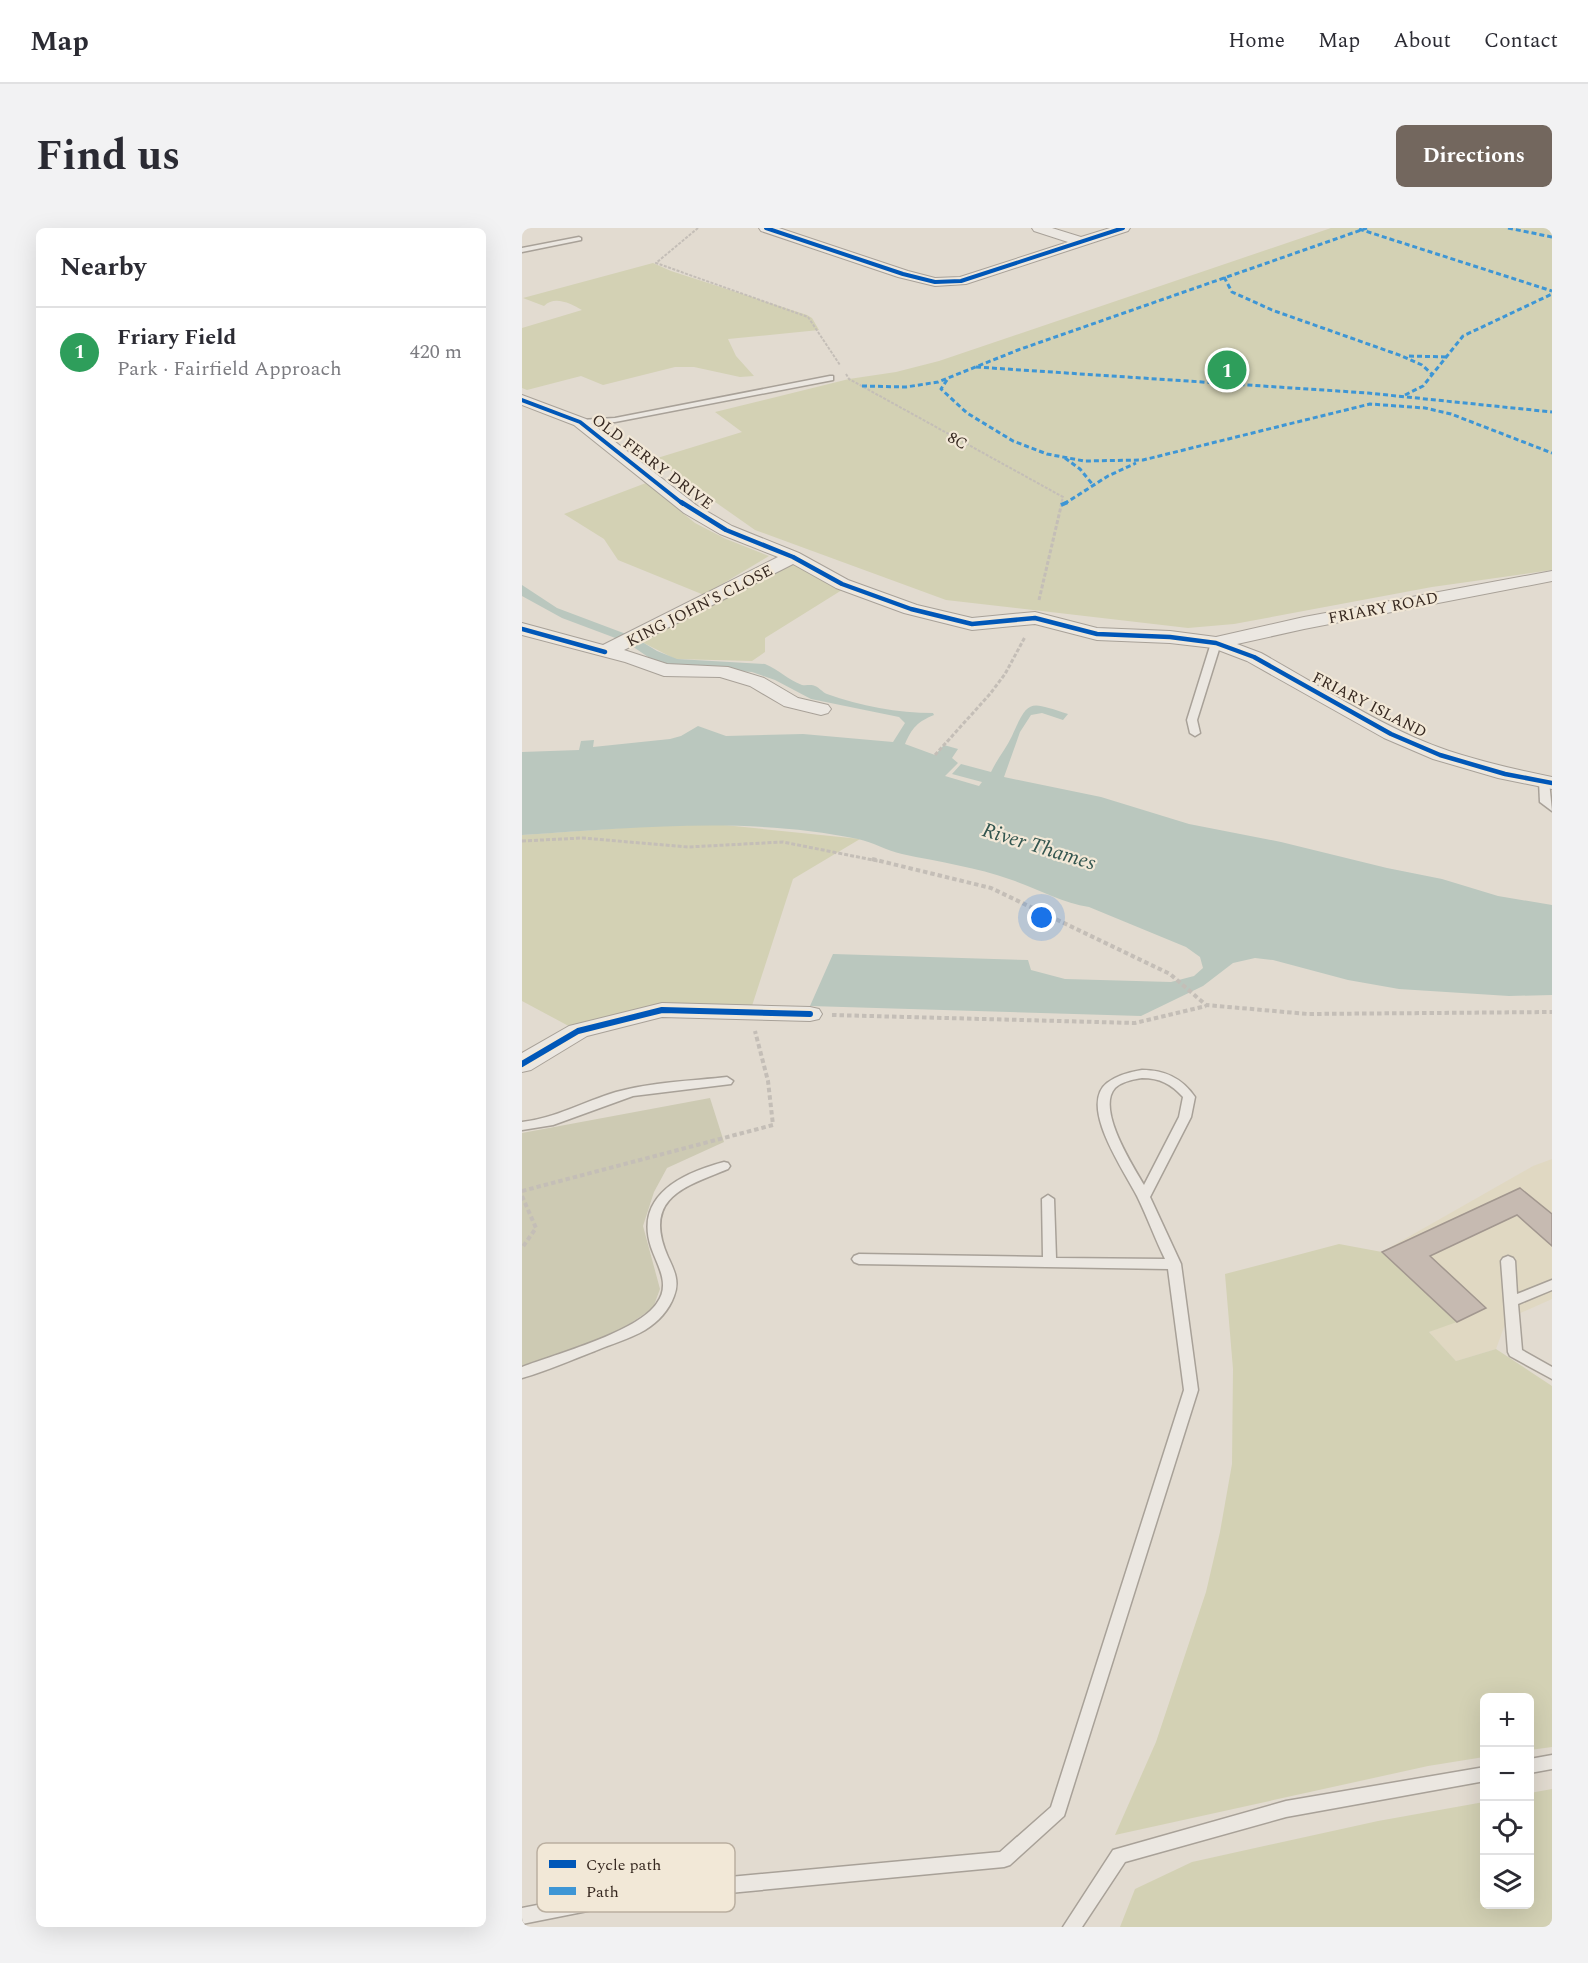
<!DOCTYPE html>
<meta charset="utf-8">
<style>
:root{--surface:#fff;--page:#f2f2f3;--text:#2b2b33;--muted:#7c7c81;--line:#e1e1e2;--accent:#73675e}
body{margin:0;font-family:Spectral,serif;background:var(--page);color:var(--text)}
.controls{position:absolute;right:18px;bottom:18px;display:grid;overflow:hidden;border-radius:9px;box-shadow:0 6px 24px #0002}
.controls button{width:54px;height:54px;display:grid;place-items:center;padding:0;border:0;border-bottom:2px solid var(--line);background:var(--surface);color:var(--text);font:30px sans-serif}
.you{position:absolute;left:520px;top:690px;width:21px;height:21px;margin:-15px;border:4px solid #fff;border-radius:50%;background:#1a73e8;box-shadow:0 0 0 9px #1a73e833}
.badge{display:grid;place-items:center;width:39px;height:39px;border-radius:50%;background:var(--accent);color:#fff;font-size:20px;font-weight:700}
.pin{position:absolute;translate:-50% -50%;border:3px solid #fff;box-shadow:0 2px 6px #0006}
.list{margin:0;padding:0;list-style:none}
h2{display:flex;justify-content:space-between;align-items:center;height:78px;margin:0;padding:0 24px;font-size:26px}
h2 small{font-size:20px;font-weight:400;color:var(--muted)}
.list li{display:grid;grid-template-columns:39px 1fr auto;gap:18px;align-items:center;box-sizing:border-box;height:90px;padding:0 24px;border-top:2px solid var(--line)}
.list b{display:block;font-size:22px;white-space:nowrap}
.list p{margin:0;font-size:20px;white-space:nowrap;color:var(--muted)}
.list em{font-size:20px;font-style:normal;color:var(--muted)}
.icon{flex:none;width:33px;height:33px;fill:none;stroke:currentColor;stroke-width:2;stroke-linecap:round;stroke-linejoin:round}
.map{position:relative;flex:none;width:1030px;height:1699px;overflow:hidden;border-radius:9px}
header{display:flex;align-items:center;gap:36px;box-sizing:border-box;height:84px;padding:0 30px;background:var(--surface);border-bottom:2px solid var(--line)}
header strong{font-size:28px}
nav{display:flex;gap:33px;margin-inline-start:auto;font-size:21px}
.intro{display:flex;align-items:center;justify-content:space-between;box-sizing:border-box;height:144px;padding:0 36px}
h1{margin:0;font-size:42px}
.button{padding:15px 27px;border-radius:9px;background:var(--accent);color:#fff;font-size:21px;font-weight:700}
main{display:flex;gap:36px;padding:0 36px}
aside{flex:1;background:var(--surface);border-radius:9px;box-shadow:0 6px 24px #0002}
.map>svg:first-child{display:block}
.farmland{fill:#e0d8c2}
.green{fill:#d3d1b4}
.cemetery{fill:#cdcab3}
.water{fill:#bac7be}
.building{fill:#c6bab1;stroke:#a2978f;stroke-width:1.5}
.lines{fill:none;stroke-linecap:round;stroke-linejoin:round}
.lane-casing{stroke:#a8a198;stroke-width:3}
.street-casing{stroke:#a8a198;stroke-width:2}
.path-far2{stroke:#c4beb7;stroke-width:2;stroke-dasharray:3 1.5;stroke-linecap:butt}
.path-far1{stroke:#c4beb7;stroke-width:3;stroke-dasharray:4 2;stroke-linecap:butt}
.path{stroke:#c4beb7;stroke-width:4;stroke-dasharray:4.5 3;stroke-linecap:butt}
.lane{fill:#ebe7e1;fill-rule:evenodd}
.street{fill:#ebe7e1;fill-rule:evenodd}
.quiet-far1{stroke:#3e96d5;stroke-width:3;stroke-dasharray:5 3;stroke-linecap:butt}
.quiet{stroke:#3e96d5;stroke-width:4;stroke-dasharray:7 4;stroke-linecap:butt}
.cycleway-far2-casing{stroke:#f2e8d7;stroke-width:6}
.cycleway-far1-casing{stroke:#f2e8d7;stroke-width:8}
.cycleway-casing{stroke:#f2e8d7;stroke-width:10}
.cycleway-far2{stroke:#0057b8;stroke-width:4}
.cycleway-far1{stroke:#0057b8;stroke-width:4.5}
.cycleway{stroke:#0057b8;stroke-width:6}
.labels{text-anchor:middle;stroke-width:4.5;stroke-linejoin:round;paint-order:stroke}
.far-street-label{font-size:16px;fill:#372921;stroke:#f2e8d7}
.water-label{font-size:21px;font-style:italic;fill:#32554f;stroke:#f2e8d7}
.key{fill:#f2e8d7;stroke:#baafa0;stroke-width:1.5}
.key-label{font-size:16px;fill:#372921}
</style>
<header>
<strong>Map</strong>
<nav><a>Home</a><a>Map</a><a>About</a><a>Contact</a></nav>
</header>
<div class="intro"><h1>Find us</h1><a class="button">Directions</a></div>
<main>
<aside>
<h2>Nearby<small></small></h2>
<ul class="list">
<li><span class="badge" style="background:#2e9e5b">1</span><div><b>Friary Field</b><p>Park · Fairfield Approach</p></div><em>420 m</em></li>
</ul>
</aside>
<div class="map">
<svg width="1030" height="1699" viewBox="0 0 1030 1699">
<rect width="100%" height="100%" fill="#e2dbd0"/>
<polygon class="farmland" points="1030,931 1030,1071 985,1091 974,1121 934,1133 907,1104 934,1093 860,1024 1011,938"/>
<g class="green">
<polygon points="809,0 1030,0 1030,342 910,359 712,396 666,400 424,372 233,302 132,231 220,204 193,184 327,151 374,144 417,133"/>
<path d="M 131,35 L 149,43 L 285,87 L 290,90 L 297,102 L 206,111 L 214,128 L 232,148 L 218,149 L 172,139 L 153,139 L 81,157 L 59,148 L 5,162 L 0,160 L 0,100 L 60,82 C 49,76 33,67 22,78 L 1,70 Z"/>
<polygon points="124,255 173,295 204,311 247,328 182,367 96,332 82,311 42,286"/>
<polygon points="259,331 328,357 243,410 243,424 230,433 153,431 116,412"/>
<polygon points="142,597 202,597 338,611 271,651 228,784 140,782 56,803 0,773 0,607"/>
<polygon points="817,1016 860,1024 935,1094 907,1104 934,1133 974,1121 1030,1158 1030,1519 1008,1522 1008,1470 963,1470 962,1529 906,1538 593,1607 634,1514 684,1364 698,1304 710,1236 711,1141 703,1046"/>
<polygon points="1030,1561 1030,1699 598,1699 613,1661 670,1634 856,1593 962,1574 963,1676 1008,1676 1008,1565"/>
</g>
<polygon class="cemetery" points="188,870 202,914 145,940 132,964 121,998 138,1061 131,1080 91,1107 0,1140 0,905"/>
<path class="water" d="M 0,357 L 35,380 L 112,409 L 135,423 L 155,431 L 243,436 C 256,441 266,452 280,457 C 284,458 289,456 293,458 C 298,460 300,464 305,466 C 338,478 376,485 411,485 L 412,487 C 395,494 390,500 383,516 L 413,527 L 422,517 L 436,521 L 430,530 L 436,535 L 423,548 L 457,558 L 460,554 L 430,546 L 439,536 L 469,544 C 475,531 484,521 490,508 C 507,470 507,474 546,486 L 541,492 L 520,485 L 509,487 L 498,504 L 482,549 L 579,569 L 667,596 L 759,614 L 865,640 L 920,651 L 976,668 L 1030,677 L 1030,767 L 987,768 L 877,761 L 826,752 L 751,732 L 733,730 L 711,735 L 681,758 L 619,788 L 288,778 L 311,726 L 506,732 L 509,742 L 543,751 L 649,754 L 672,748 L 681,740 L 678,729 L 664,719 L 567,679 C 541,675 516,661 490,652 C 454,639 417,634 380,626 C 365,623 351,614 336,611 C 226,588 111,600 0,607 L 0,524 L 57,522 L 59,513 L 72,512 L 71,519 L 148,511 L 159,508 L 176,498 L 204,508 L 281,506 L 371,514 L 383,495 L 377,489 L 289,471 L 253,452 L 230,444 L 149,438 L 132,433 L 104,414 L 40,390 L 0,368 Z"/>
<polygon class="building" points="998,960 1030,986 1030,1018 995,987 908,1028 964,1080 935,1094 860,1024"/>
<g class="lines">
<g class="lane-casing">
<g id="lane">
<polygon points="57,9 59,10 59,12 0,24 0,20"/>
<polygon points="308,148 311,148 311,152 93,194 58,196 54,194 58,192 93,190"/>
<polygon points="694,412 699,415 675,492 678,505 673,508 668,505 665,492 689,415"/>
<polygon points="1022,550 1027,553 1030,583 1018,574 1017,553"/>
<path d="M 620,842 C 643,842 660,850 673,869 L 669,889 L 628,969 L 659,1036 L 676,1162 L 542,1588 L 488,1637 L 482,1639 L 111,1674 L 0,1696 L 0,1680 L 111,1658 L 478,1624 L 529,1579 L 662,1162 L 646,1041 L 337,1036 L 332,1034 L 330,1031 L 332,1028 L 337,1026 L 521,1029 L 520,971 L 526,967 L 532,971 L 534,1030 L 643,1031 C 633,1011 625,988 615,968 C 603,944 556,878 585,855 C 595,847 608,844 620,842 ZM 620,850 C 638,850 649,856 661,869 L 657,889 L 622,957 C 611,938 574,881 593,860 C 599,854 612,851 620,850 Z"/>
<path d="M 205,849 L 211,853 L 209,856 L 111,868 L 31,897 L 0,902 L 0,894 C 34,890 61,874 94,864 C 130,854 168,853 205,849 Z"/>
<path d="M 202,934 L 206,935 L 208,938 L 206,941 C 162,959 120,970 146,1029 C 152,1042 158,1053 152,1068 C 147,1082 136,1094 123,1102 C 108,1111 89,1116 73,1123 C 49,1132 25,1143 0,1150 L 0,1139 C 34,1126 116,1104 135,1075 C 149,1056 135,1037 129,1019 C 112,967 161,945 202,934 Z"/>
<polygon points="986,1028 991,1030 993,1033 995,1066 1030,1052 1030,1062 996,1076 1000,1122 1030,1139 1030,1151 988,1128 986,1124 979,1033 981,1030"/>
<polygon points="1030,1527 1030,1541 1008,1545 1008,1531"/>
<polygon points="963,1539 963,1553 764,1589 603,1634 560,1699 541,1699 591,1622 764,1573"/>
</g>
</g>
<g class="street-casing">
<g id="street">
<polygon points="237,0 257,0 386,43 413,50 438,49 546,14 512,3 510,0 530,0 559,9 588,0 608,0 606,3 444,56 413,58 376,49 239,3"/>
<path d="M 0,167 L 64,191 L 174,277 L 210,298 L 277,325 L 326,352 L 395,377 L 450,390 L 513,384 L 575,400 L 648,403 L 694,409 L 782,389 L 1030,343 L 1030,353 L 782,401 L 715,416 L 739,425 C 799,458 862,501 927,523 C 961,534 995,542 1030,549 L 1030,561 L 976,550 L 911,531 L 862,510 L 725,433 L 691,420 L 648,415 L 575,412 L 513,396 L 450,402 L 382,385 L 314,360 L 271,336 L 102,422 L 145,436 L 206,439 L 242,450 L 276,470 L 306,477 L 309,481 L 306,485 L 299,487 L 262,478 L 228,458 L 198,449 L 142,448 L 103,434 L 0,407 L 0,395 L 81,417 L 256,329 L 198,306 L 162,285 L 52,197 L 0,177 Z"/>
<polygon points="140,775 288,779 297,781 300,786 297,791 288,793 140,789 65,808 9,842 0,844 0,825 47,798"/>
</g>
</g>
<g class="path-far2">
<polyline points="176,0 134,35 286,89 318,137"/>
<polyline points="324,146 327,151 541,269 539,276"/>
</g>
<g class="path-far1">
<polyline points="517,372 540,274"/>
<polyline points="413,527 468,466 483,446 503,409"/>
<polyline points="0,613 60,610 166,619 261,614 356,633"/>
</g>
<g class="path">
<polyline points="350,631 469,660 648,746 684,777 786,786 1030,784"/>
<polyline points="310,787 613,795 684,778"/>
<polyline points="0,963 251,897 246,853 233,803"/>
<polyline points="0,968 14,1000 0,1020"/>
</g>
<use href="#lane" class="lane"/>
<use href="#street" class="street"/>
<g class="quiet-far1">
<polyline points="986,0 1030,9"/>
<polyline points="837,1 1030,63"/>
<polyline points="702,49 710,64 750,82 880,128 900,137 911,147"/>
<polyline points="887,128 926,129"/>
<polyline points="454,139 846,165 1030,184"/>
<polyline points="425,152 419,161 445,185 491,213 525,226 562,233 621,232 848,176 903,180 929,186 1030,225"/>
<polyline points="340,158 384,159 416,154 496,122 845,0"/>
<polyline points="883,167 901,158 941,108 1030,66"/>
<polyline points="543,230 558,241 571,257"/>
<polyline points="542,276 586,248 614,235"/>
</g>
<polyline class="quiet" points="539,277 546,274"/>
<g class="cycleway-far2-casing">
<g id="cycleway-far2">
<polyline points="244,0 381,46 413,54 439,53 601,0"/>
<polyline points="0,172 58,194 161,276"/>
</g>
</g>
<g class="cycleway-far1-casing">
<g id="cycleway-far1">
<polyline points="159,274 204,302 271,329 320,356 389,381 450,396 513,390 575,406 648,409 694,415 732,429 869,506 918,527 983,546 1030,555"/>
<polyline points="0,401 83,424"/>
</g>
</g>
<g class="cycleway-casing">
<polyline id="cycleway" points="0,836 56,803 140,782 288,786"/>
</g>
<use href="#cycleway-far2" class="cycleway-far2"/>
<use href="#cycleway-far1" class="cycleway-far1"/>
<use href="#cycleway" class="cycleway"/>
</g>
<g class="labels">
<g class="far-street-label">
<text transform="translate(436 212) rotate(29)" y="6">8C</text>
<text transform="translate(131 233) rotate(37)" y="6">OLD FERRY DRIVE</text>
<text transform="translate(177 377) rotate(-27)" y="6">KING JOHN'S CLOSE</text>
<text transform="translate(861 379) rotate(-11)" y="6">FRIARY ROAD</text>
<text transform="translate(848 476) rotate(27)" y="6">FRIARY ISLAND</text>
</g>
<g class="water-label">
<text transform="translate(517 618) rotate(17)" y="7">River Thames</text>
</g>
</g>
<rect x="15" y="1615" width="198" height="69" rx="9" class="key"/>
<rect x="27" y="1632" width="27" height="8" fill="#0057b8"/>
<rect x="27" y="1659" width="27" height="8" fill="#3e96d5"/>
<g class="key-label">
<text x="64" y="1642">Cycle path</text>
<text x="64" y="1669">Path</text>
</g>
</svg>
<div class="controls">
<button>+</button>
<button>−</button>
<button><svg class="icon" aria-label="locate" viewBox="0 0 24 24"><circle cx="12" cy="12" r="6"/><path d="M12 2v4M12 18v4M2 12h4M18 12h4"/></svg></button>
<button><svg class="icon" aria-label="layers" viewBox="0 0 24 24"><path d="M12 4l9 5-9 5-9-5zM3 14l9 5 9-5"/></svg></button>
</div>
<div class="you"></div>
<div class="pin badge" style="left:705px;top:142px;background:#2e9e5b">1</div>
</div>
</main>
